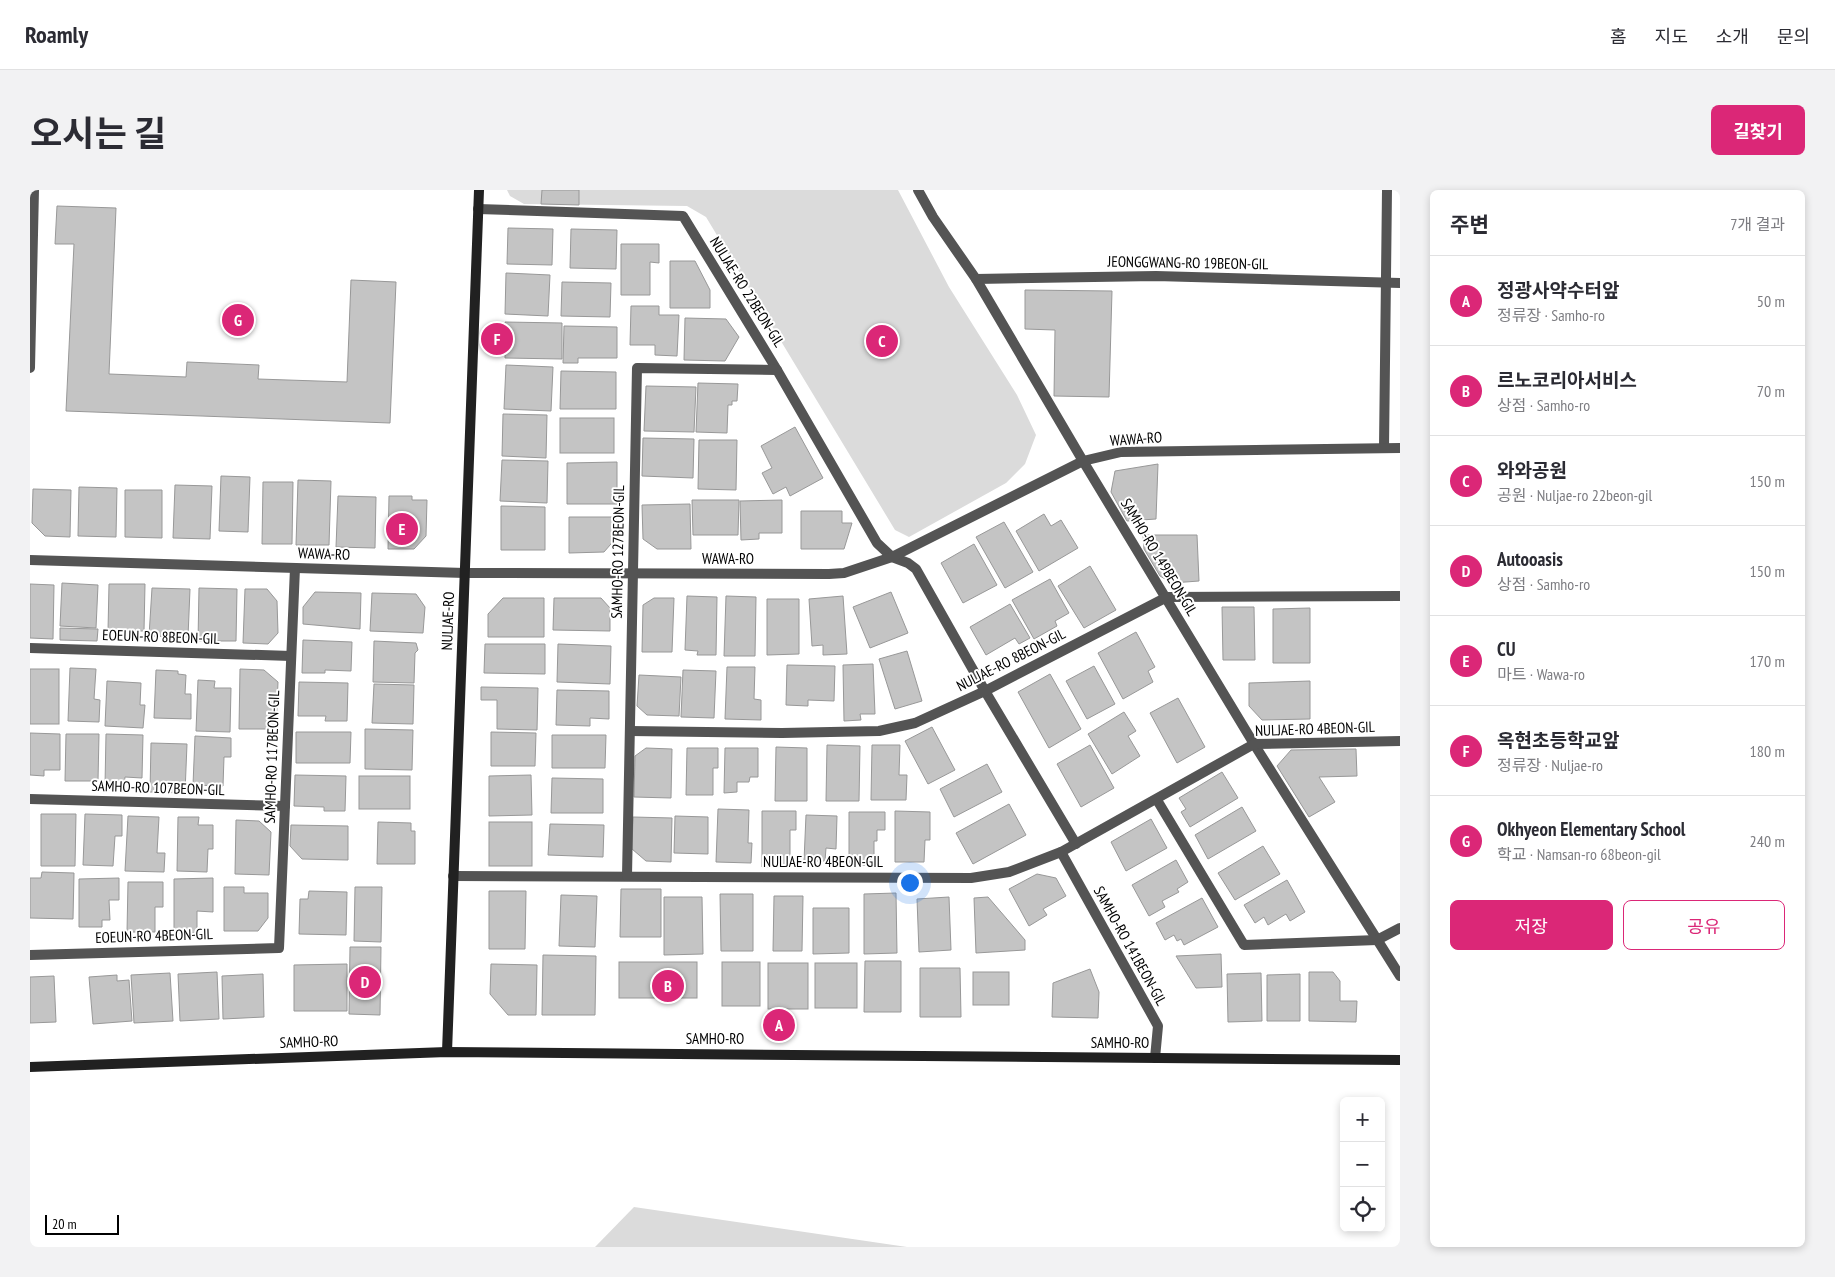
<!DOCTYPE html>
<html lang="ko">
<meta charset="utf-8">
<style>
:root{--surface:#fff;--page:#f2f2f3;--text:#2b2b33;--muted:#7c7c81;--line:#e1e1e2;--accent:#db2777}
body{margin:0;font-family:"PT Sans Narrow","Noto Sans KR",sans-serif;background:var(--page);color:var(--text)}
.controls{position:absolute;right:15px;bottom:15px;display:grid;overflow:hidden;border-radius:8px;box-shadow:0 2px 8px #0003}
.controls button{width:45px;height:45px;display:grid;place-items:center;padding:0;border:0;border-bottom:1px solid var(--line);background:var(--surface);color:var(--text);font:25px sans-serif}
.scale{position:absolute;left:15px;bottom:12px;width:74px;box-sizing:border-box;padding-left:5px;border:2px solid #000;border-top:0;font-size:14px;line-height:18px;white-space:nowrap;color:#000;-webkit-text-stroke:4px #fff;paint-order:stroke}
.you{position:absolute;left:879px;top:692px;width:18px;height:18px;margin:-12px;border:4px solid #fff;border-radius:50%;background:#1a73e8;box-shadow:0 0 0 8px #1a73e833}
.badge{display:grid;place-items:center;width:32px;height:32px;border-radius:50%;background:var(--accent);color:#fff;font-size:16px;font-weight:700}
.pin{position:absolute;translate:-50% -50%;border:2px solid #fff;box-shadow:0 1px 5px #0006}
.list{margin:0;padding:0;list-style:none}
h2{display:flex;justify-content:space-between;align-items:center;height:65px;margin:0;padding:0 20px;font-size:21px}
h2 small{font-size:16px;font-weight:400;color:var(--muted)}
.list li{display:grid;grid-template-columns:32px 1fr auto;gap:15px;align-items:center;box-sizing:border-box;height:90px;padding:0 20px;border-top:1px solid var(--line)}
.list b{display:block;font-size:19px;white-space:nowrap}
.list p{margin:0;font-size:16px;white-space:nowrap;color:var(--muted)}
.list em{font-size:16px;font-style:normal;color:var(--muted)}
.actions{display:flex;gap:10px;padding:15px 20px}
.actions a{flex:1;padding:11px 0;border:1px solid var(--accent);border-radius:8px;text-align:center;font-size:18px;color:var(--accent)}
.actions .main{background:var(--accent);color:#fff}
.icon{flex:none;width:28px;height:28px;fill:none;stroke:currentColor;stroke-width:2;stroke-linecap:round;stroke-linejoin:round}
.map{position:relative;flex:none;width:1370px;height:1057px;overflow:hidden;border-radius:8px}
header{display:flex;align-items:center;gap:30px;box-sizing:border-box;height:70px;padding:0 25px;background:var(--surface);border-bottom:1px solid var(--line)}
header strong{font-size:24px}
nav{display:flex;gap:28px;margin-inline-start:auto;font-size:18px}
.intro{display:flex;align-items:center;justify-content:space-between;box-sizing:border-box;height:120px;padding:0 30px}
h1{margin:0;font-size:35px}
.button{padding:12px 22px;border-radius:8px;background:var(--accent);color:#fff;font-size:18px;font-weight:700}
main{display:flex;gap:30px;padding:0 30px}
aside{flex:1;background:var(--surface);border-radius:8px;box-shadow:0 2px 8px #0003}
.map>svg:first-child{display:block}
.green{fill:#dbdbdb}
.building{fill:#c4c4c4;stroke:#989898}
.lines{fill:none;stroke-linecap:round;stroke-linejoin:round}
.street{stroke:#545454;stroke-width:10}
.secondary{stroke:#212121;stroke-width:10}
.labels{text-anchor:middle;stroke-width:4;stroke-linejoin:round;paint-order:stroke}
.street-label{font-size:15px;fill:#000;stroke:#fff}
</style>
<header>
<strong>Roamly</strong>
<nav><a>홈</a><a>지도</a><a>소개</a><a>문의</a></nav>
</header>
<div class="intro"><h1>오시는 길</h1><a class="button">길찾기</a></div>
<main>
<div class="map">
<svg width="1370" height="1057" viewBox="0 0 1370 1057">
<rect width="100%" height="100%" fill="#fff"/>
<g class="green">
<polygon points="477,0 868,0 919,97 987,205 1006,245 995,274 976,293 879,347 865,340 676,27 657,16 494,14 480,6"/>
<polygon points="604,1017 877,1057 565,1057"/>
</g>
<g class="building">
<polygon points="512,0 549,0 549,15 511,14"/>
<polygon points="27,16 86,18 79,184 156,187 157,172 229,175 228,189 317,192 321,90 366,92 360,233 36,221 44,54 25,54"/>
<polygon points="478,38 523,39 522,75 477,74"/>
<polygon points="541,39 587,40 586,79 540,78"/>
<polygon points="591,54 629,54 629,73 620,72 620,105 591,105"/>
<polygon points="640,71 665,71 680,100 680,118 640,118"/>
<polygon points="476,83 520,85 518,126 475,124"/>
<polygon points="532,92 581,93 580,127 531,126"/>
<polygon points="995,100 1082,101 1079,207 1024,206 1025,140 995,139"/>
<polygon points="601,116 629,116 629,125 649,125 647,166 625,165 625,155 600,155"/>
<polygon points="655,128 696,129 709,147 695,171 654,170"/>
<polygon points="475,132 532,133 532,169 475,168"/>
<polygon points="534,136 587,137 587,168 548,168 548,173 533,173"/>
<polygon points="476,175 523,177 521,221 474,219"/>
<polygon points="531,181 586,182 586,219 530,219"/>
<polygon points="668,193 708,194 707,211 702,211 702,215 698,215 697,243 666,242"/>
<polygon points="616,196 666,197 664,242 614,241"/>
<polygon points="473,224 517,225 516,268 472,266"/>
<rect x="530" y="228" width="54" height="35"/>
<polygon points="765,237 793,288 760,306 756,297 743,304 732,283 742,278 731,256"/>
<polygon points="613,248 664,249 663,288 612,286"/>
<polygon points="669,250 707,250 706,300 668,299"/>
<polygon points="472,270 518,271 517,313 470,311"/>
<polygon points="587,272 587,314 537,314 537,273"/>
<polygon points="1128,274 1126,329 1097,331 1081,302 1085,281"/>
<polygon points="191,286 220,287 218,342 189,341"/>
<polygon points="268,290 301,291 299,355 266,355"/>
<polygon points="233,292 263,292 262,354 232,354"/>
<polygon points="145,295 182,296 180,349 143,348"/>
<polygon points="49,297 87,298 86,347 48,346"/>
<polygon points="3,299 41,300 40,347 15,346 2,333"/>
<polygon points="95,300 132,300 132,348 95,347"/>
<polygon points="308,306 346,307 345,358 306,357"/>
<polygon points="359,306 382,306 382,310 397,310 396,346 384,359 358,359"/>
<polygon points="662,310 709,310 708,345 663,345"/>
<polygon points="752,310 752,343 729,343 729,349 711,350 710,311"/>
<polygon points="660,314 661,359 627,359 613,349 612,315"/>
<polygon points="471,316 515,317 515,360 471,360"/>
<polygon points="771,321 812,321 812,333 822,333 814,359 771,359"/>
<polygon points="1014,324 1021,336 1031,330 1048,358 1009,381 986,341"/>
<polygon points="539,327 586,327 587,347 574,362 539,363"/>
<polygon points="974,332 1003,382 975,398 946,347"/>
<polygon points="1113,345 1167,345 1169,391 1142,393 1130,386 1114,359"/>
<polygon points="944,354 967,395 933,413 911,373"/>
<polygon points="1060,376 1086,420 1054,438 1028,396"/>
<polygon points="1020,389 1039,423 1025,431 1027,436 1004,449 982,410"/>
<polygon points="32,393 68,395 66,438 30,436"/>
<polygon points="0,394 24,395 23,449 0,448"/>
<polygon points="79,394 115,394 114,441 78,441"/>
<polygon points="122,398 160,399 158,447 119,446"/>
<polygon points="169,398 207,399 206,451 168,451"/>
<polygon points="215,399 237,399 247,411 248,443 238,454 213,453"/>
<polygon points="285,402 331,403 330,439 273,434 273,417"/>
<polygon points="861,402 878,443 840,458 823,417"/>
<polygon points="342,403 386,404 395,417 393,443 340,441"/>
<polygon points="657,406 687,407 686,465 667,465 668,461 655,460"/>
<polygon points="696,406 726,407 725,466 694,466"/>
<polygon points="813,406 817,464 793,465 793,455 782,456 779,409"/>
<polygon points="473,408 514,408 514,447 458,447 458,424"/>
<polygon points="524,408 571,408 580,418 580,441 523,440"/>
<polygon points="624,408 644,408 642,462 612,462 613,415"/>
<polygon points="737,409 769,409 769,464 737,465"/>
<polygon points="980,414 1000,448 989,454 985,448 956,465 940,437"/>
<polygon points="1192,417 1224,417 1225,470 1193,470"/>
<polygon points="1280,418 1280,473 1243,473 1243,419"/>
<polygon points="30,438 68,439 67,451 30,450"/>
<polygon points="1106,442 1125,477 1118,481 1123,492 1093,509 1068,463"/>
<polygon points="273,450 322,452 321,481 295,480 295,483 272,483"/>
<polygon points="344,451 386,453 388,460 385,463 384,493 343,492"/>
<polygon points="455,454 515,454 515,484 454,483"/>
<polygon points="528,454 581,456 580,494 527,492"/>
<polygon points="877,461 892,511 865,519 849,469"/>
<polygon points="843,474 845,524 830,524 831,530 814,531 813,475"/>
<polygon points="757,475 805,476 804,511 778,510 778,516 756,515"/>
<polygon points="1064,476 1085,514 1057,529 1036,491"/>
<polygon points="697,477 725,477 724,509 731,510 731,530 695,529"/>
<polygon points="40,478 66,479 64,509 70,510 69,532 38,531"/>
<rect x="0" y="479" width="29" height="55"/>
<polygon points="210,479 234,480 248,492 246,539 209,539"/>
<polygon points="126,480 148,481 148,484 156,485 155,504 161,504 161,529 124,528"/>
<polygon points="653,480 686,481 684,528 651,527"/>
<polygon points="1020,484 1051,539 1019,558 988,502"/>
<polygon points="609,485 651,487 649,526 617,525 607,516"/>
<polygon points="168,490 185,491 184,498 201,498 200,542 166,541"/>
<polygon points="77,491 111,493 110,515 115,515 113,538 75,536"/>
<polygon points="1280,491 1280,529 1232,530 1219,516 1219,493"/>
<polygon points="269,492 318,493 317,531 295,531 296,526 268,526"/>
<polygon points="344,494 384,495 383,534 342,533"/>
<polygon points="451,497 508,498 507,540 467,539 467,510 451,510"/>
<polygon points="527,500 579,501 579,529 560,528 560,536 526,535"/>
<polygon points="1148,508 1175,557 1147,573 1120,523"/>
<polygon points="1094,522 1106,541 1098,546 1110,566 1082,584 1058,544"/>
<polygon points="902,537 925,580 898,594 875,551"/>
<polygon points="335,539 383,540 382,580 335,579"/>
<polygon points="266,542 321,542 320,573 266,573"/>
<polygon points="461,542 506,543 505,576 461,576"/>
<polygon points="0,543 30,544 30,580 14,580 14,586 0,585"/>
<polygon points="36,544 69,544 68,591 35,591"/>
<polygon points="76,544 113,545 112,588 95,587 94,596 75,595"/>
<polygon points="522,545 576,545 575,578 522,578"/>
<polygon points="165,546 201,548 201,567 194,567 193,596 163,595"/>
<polygon points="121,553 157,554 155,603 120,602"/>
<polygon points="797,555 830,556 829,611 796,611"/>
<polygon points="842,555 870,555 869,585 877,585 876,610 841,610"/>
<polygon points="1060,555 1084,598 1051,617 1027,574"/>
<polygon points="746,557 777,558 777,611 745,611"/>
<polygon points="616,558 642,559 641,608 604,607 605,566"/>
<polygon points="657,558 688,558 688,578 683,578 683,605 656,605"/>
<polygon points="695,558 728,558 728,587 720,587 719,592 707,592 707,602 694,603"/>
<polygon points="1326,559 1327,586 1289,587 1305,612 1279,627 1247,576 1261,560"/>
<polygon points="957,574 972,602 924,627 910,599"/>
<polygon points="1192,582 1208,608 1160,637 1151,622 1156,619 1149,608"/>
<polygon points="265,585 316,586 315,621 294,621 294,617 264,616"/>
<polygon points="501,585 502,625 459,626 459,586"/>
<rect x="329" y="586" width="51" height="33"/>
<polygon points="522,588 573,589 573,623 521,623"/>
<polygon points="979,614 996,645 943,674 926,643"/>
<polygon points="1212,617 1226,641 1178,669 1165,645"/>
<polygon points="688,619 719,620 718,653 722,653 721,673 686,672"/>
<polygon points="732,621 766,621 766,640 760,640 760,677 732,677"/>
<polygon points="865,621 900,622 900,650 895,650 894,672 865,672"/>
<polygon points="819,622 855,622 855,640 847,640 847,651 844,651 844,675 819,676"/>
<polygon points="11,624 46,624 45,676 11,676"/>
<polygon points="55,624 92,625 92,646 85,646 83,676 53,675"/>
<polygon points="776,625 807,626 806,659 796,658 795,671 774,671"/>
<polygon points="98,626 129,627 127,663 135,663 134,682 95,681"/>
<polygon points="645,626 678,627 678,664 644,663"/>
<polygon points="148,627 169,627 168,635 183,635 183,659 178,659 177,682 147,681"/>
<polygon points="603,627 642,628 641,672 616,671 602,659"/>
<polygon points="1121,629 1137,658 1096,681 1081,652"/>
<polygon points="206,630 229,631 241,642 239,685 205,684"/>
<polygon points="348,632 381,633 381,641 385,641 385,674 347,674"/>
<rect x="459" y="632" width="43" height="44"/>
<polygon points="520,634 574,635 573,667 518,665"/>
<polygon points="261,635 318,636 318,670 272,669 260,656"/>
<polygon points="1233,656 1250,684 1205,710 1188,683"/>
<polygon points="1146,670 1158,692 1147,699 1149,702 1132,711 1135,717 1119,726 1102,695"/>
<polygon points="12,682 44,683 43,729 0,728 0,688 11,688"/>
<polygon points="1007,684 1026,688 1036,706 1013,719 1017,725 999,736 979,699"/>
<polygon points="89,688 89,710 79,710 80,730 72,730 72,737 49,737 49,689"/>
<polygon points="183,688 183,722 167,721 167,743 144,743 144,689"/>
<polygon points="1257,690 1275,722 1260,731 1256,724 1238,735 1234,727 1225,733 1214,715"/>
<polygon points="98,692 133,692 133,717 125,717 125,742 97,742"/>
<polygon points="194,697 214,697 214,703 238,703 238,728 228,741 194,741"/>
<polygon points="325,697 352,697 351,752 324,751"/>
<polygon points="591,699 631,699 631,747 590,747"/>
<polygon points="279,701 317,702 316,745 269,744 270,709 278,709"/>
<polygon points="459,701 496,701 495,759 459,759"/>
<polygon points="866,703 867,763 834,764 834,704"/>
<polygon points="690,704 723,704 723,761 691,761"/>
<polygon points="531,705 567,706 565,757 529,756"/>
<polygon points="744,706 773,706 772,761 743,761"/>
<polygon points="634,707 672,707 673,764 634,765"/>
<polygon points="919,707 921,760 889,762 887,709"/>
<polygon points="958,707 995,750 995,760 946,763 944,708"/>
<polygon points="1172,708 1188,737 1154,755 1151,749 1147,751 1144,745 1135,750 1126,733"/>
<polygon points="783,718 819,718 819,763 783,764"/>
<polygon points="320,757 351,757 350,825 319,824"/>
<polygon points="1191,764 1192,797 1166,798 1146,766"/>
<polygon points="513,765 566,766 565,825 512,825"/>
<polygon points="835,771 871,771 871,822 834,822"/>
<rect x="589" y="772" width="78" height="36"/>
<rect x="692" y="772" width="38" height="44"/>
<rect x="738" y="773" width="40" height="46"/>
<rect x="785" y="773" width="42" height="45"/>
<polygon points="317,774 317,821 264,821 264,775"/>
<polygon points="461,774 507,775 506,825 478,825 460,804"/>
<polygon points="890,778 930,778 931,827 890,827"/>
<polygon points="1060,779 1069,802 1068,828 1022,827 1023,793"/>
<polygon points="187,782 189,829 150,831 148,784"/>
<rect x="943" y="782" width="36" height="33"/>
<polygon points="1279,782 1303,782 1310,791 1310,811 1327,811 1326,832 1279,831"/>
<polygon points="140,783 143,831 104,833 101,785"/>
<polygon points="1231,783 1232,831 1198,832 1197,784"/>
<polygon points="233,784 234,827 193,829 192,786"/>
<polygon points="1270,784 1270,831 1237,831 1237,785"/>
<polygon points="87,785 87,791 99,790 102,831 63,834 59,787"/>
<polygon points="24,786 26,832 0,833 0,787"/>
</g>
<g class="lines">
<g class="street">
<polyline points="888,0 903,27 946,89 1053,271 1224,554 1370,786"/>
<polyline points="448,19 653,26 747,180 847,353 862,367 878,373 886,379 955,501 1046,654"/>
<polyline points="946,89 1126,86 1370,93"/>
<polyline points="0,178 4,0"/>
<polyline points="1354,258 1357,0"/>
<polyline points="0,370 435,383 799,384 814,383 862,367 1053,271 1091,262 1370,258"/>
<polyline points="0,458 261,466"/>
<polyline points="600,541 752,543 849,541 885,533 955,501 1137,407 1370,406"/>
<polyline points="0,609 255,616"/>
<polyline points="1127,610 1214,755 1347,750 1370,738"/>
<polyline points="1031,662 1128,836 1125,868"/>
<polyline points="423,686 941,688 979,682 1031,662 1224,554 1370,551"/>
<polyline points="597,686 607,178 747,180"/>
<polyline points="0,765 249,758 265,378"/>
</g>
<g class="secondary">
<polyline points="417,862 449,0"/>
<polyline points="0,877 417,862 1370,870"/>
</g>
</g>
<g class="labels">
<g class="street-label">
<text transform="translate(1158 73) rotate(1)" y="5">JEONGGWANG-RO 19BEON-GIL</text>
<text transform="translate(717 102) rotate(58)" y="5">NULJAE-RO 22BEON-GIL</text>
<text transform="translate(1106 249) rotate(-4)" y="5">WAWA-RO</text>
<text transform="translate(588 362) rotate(-89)" y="5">SAMHO-RO 127BEON-GIL</text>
<text transform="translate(294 364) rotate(2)" y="5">WAWA-RO</text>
<text transform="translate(1129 367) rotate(59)" y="5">SAMHO-RO 149BEON-GIL</text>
<text x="698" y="374">WAWA-RO</text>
<text transform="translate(418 431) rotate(-88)" y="5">NULJAE-RO</text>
<text transform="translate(131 447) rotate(2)" y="5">EOEUN-RO 8BEON-GIL</text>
<text transform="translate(981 470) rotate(-27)" y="5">NULJAE-RO 8BEON-GIL</text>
<text transform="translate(1285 539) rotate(-2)" y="5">NULJAE-RO 4BEON-GIL</text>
<text transform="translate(242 567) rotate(-88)" y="5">SAMHO-RO 117BEON-GIL</text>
<text transform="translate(128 598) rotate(2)" y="5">SAMHO-RO 107BEON-GIL</text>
<text x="793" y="677">NULJAE-RO 4BEON-GIL</text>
<text transform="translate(124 746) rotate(-2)" y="5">EOEUN-RO 4BEON-GIL</text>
<text transform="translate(1100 756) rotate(61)" y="5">SAMHO-RO 141BEON-GIL</text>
<text x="685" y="854">SAMHO-RO</text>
<text transform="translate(279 852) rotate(-2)" y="5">SAMHO-RO</text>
<text x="1090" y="858">SAMHO-RO</text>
</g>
</g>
</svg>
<div class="controls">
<button>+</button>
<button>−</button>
<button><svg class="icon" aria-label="locate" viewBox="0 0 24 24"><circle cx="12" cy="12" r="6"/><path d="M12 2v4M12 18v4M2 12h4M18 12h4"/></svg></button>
</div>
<div class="scale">20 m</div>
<div class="you"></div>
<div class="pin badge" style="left:749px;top:835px">A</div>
<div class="pin badge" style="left:638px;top:796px">B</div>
<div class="pin badge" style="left:852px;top:151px">C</div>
<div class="pin badge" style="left:335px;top:792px">D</div>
<div class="pin badge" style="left:372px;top:339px">E</div>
<div class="pin badge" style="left:467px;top:149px">F</div>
<div class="pin badge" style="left:208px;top:130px">G</div>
</div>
<aside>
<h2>주변<small>7개 결과</small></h2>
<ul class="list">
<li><span class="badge">A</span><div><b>정광사약수터앞</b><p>정류장 · Samho-ro</p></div><em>50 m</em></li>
<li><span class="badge">B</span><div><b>르노코리아서비스</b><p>상점 · Samho-ro</p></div><em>70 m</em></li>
<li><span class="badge">C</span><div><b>와와공원</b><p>공원 · Nuljae-ro 22beon-gil</p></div><em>150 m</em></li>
<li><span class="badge">D</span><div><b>Autooasis</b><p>상점 · Samho-ro</p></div><em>150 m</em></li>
<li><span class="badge">E</span><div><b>CU</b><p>마트 · Wawa-ro</p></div><em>170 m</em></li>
<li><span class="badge">F</span><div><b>옥현초등학교앞</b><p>정류장 · Nuljae-ro</p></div><em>180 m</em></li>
<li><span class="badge">G</span><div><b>Okhyeon Elementary School</b><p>학교 · Namsan-ro 68beon-gil</p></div><em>240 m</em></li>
</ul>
<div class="actions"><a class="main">저장</a><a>공유</a></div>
</aside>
</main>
